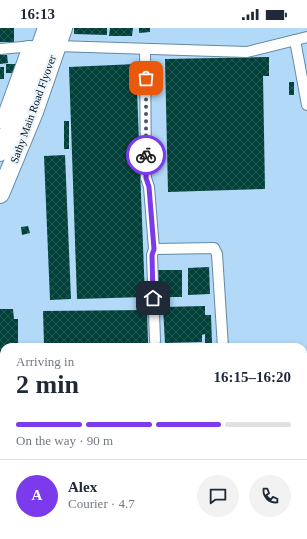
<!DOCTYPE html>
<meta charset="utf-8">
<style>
body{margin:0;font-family:Georgia,serif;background:#f2f2f3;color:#1f2937;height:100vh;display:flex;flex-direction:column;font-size:15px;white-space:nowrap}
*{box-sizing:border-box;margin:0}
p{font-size:13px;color:#747a83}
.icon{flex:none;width:22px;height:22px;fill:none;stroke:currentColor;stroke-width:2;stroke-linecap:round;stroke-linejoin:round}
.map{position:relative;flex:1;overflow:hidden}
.panel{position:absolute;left:0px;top:315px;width:307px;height:196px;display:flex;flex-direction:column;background:#fff;border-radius:12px 12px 0 0;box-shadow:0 2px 6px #0003}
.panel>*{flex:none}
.pin{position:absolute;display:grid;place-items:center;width:34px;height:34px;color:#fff;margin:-17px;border-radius:8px;box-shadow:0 2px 6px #0006}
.courier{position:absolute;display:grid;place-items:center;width:40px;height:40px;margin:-20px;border:3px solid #7c3aed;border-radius:50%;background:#fff;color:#222;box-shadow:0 1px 5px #0007}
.overview em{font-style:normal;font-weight:800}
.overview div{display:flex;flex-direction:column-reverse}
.overview{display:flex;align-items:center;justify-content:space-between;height:68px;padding:0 16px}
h1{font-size:26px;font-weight:800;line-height:30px}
.bar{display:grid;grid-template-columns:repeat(4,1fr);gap:6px 4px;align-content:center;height:48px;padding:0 16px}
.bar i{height:5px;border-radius:3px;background:#e0e1e3}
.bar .selected{background:#7c3aed}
.bar p{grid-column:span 4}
.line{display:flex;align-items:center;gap:10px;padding:0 16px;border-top:1px solid #e0e1e3}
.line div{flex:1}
.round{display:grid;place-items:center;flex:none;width:42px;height:42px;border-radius:21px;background:#f2f2f3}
.status{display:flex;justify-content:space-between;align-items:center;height:28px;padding:0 20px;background:#fff;direction:ltr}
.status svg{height:11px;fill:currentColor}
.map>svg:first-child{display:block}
</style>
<div class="status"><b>16:13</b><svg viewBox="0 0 49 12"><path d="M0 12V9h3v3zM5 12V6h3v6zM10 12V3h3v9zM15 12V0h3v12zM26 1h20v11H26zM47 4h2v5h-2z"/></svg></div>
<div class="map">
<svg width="307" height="511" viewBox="0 0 307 511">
<defs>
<pattern id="building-cross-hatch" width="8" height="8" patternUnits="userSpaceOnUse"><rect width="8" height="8" fill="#01413a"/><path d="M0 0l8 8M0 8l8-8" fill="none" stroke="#255954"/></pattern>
</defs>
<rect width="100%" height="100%" fill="#b2d9f8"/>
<g fill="url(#building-cross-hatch)">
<rect x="0" y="0" width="14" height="14"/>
<path d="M 74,0 L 107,0 L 107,7 L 74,6 Z"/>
<path d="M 110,0 L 133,0 L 132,8 L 109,8 Z"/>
<path d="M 139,0 L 150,0 L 150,4 L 139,5 Z"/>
<path d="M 0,27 L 7,27 L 8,35 L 0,36 Z"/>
<path d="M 269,29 L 269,48 L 263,48 L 265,161 L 168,164 L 165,31 Z"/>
<rect x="6" y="36" width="10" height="9"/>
<path d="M 136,36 L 145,269 L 77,271 L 69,39 Z"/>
<rect x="0" y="39" width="4" height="12"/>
<rect x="289" y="54" width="5" height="13"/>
<rect x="64" y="93" width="5" height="28"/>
<path d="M 65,127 L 71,271 L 50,272 L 44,128 Z"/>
<path d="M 28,198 L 30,205 L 22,207 L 21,199 Z"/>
<path d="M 209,239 L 210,266 L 188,267 L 188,240 Z"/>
<rect x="158" y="242" width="24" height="27"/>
<path d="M 205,278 L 205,287 L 211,287 L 212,316 L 205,316 L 205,306 L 202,307 L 202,314 L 165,315 L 163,279 Z"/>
<path d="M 0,281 L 13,281 L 14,291 L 18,291 L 18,319 L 4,319 L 4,353 L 0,353 Z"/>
<path d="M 147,282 L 148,315 L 44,316 L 43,283 Z"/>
<rect x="67" y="507" width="33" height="4"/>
<rect x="104" y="507" width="17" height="4"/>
<rect x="124" y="507" width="18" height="4"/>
<rect x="154" y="507" width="20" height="4"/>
<path d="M 176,507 L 199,507 L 198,511 L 175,511 Z"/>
<rect x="199" y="507" width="60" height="4"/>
</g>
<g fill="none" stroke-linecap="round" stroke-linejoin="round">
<defs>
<g id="street">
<path d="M 295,12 L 307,77"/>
<path d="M 56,18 L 247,24 L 307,9"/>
<path d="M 0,21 L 33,18"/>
<path d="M 145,21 L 146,150 L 149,159 L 154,221 L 152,227 L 155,313"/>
<path d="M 0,95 L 28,18"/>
<path d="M 154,221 L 214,220 L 217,226 L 223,319"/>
<path d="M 307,439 L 304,446 L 307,449"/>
</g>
<path id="secondary" d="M 0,487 L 4,487"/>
<g id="highway">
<path d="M 0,124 L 19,80 L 47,0"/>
<path d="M 0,166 L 34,84 L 63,0"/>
</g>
</defs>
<use href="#street" stroke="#6489a5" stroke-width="12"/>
<use href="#secondary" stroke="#6489a5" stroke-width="16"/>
<use href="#highway" stroke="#6489a5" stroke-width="20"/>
<use href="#street" stroke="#fff" stroke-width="10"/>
<use href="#secondary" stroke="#fff" stroke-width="14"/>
<use href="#highway" stroke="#fff" stroke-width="18"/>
<g stroke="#182936" stroke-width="3" stroke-dasharray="7 7" stroke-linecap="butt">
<path d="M 303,396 L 307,395"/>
<path d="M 303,403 L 307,402"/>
<path d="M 0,404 L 4,405"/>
<path d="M 0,411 L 4,411"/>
</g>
</g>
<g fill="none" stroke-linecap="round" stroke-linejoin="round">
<path stroke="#42586a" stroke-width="4" stroke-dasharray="0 7.2" d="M 146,50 L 146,127"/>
<path stroke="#7c3aed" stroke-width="5" d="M 146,127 L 146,150 L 149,159 L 154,221 L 152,227 L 153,270"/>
</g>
<g text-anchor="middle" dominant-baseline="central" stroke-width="4" stroke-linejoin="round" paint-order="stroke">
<g font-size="11" fill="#05131d" stroke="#edf5fc">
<text transform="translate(33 81) rotate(-70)">Sathy Main Road Flyover</text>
</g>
</g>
</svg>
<div class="pin" style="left:146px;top:50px;background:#ea580c"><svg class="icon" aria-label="bag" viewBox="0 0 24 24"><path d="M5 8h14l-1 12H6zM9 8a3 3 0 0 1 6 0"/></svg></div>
<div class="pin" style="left:153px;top:270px;background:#1f2937"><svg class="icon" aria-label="home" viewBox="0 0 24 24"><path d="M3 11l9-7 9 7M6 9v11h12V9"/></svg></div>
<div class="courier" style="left:146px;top:127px"><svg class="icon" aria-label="bike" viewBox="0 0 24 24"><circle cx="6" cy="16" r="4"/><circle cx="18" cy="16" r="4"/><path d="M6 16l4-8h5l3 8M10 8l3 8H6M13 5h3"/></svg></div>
<section class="panel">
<div class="overview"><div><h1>2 min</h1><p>Arriving in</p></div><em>16:15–16:20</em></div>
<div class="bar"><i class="selected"></i><i class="selected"></i><i class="selected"></i><i></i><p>On the way · 90 m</p></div>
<div class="line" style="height:72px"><b class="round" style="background:#7c3aed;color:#fff">A</b><div><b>Alex</b><p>Courier · 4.7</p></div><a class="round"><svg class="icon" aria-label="chat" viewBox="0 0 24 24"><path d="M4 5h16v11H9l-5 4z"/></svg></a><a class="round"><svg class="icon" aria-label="phone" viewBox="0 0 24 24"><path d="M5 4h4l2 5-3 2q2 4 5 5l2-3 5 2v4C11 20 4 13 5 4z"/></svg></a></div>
</section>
</div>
